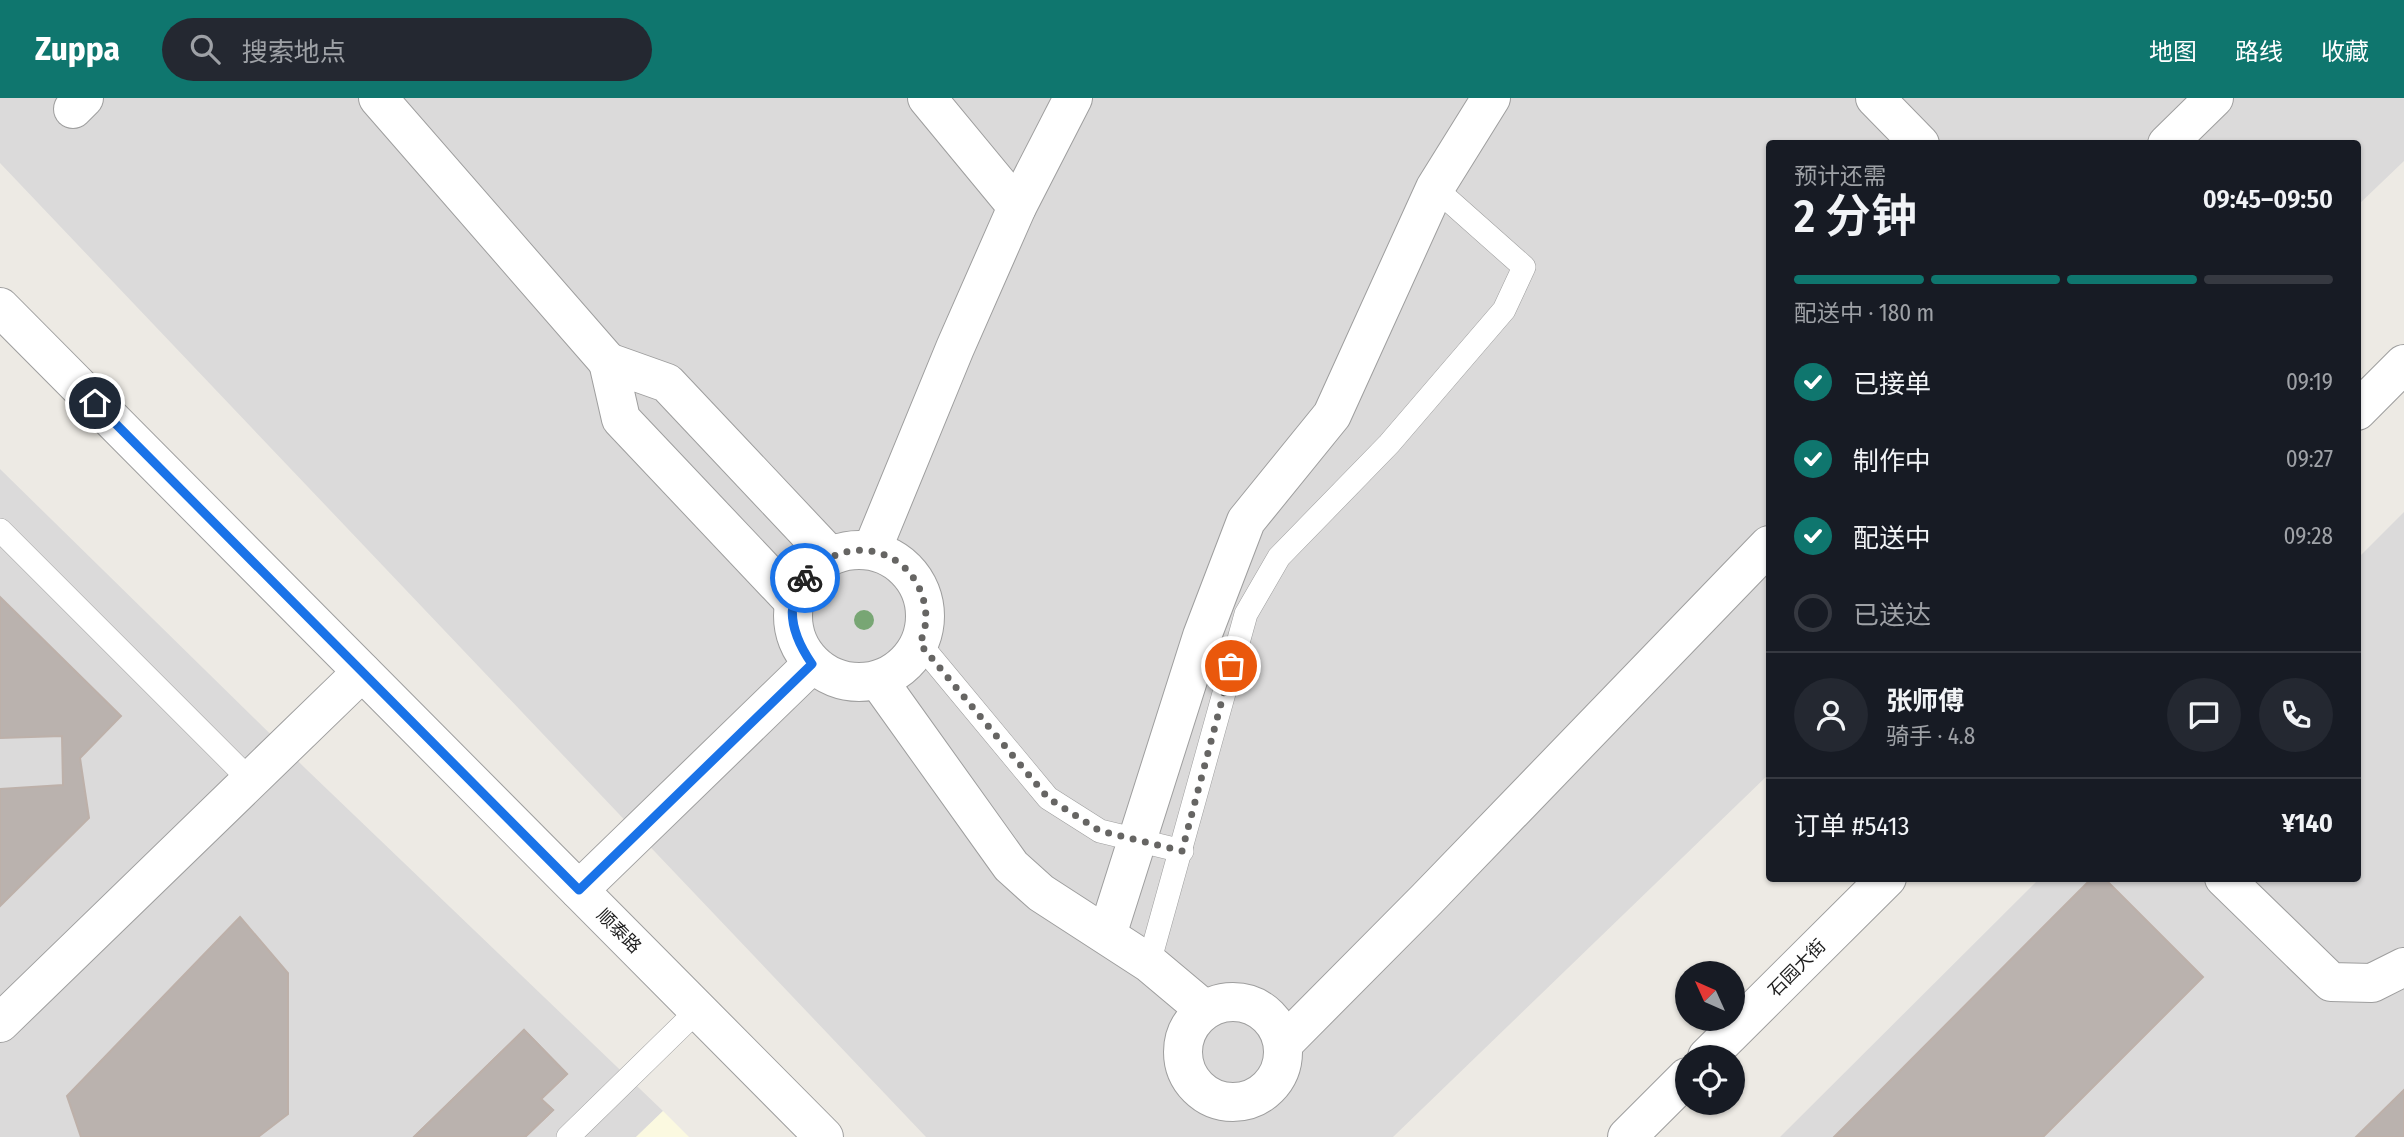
<!DOCTYPE html>
<html lang="zh">
<meta charset="utf-8">
<style>
body{margin:0;font-family:"Fira Sans Condensed","Noto Sans SC",sans-serif;background:#242831;color:#f1f3f6;height:100vh;display:flex;flex-direction:column;font-size:26px;white-space:nowrap}
*{box-sizing:border-box;margin:0}
p{font-size:23px;color:#9ea1a6}
.icon{flex:none;width:38px;height:38px;fill:none;stroke:currentColor;stroke-width:2;stroke-linecap:round;stroke-linejoin:round}
.map{position:relative;flex:1;overflow:hidden}
.panel{position:absolute;left:1766px;top:42px;width:595px;height:742px;display:flex;flex-direction:column;background:#171b24;border-radius:7px;box-shadow:0 2px 5px #0004}
.panel>*{flex:none}
.needle{width:46px;rotate:315deg}
.fabs{position:absolute;left:1675px;top:863px;display:grid;gap:14px}
.fabs a{display:grid;place-items:center;width:70px;height:70px;border-radius:50%;background:#171b24;box-shadow:0 2px 5px #0004;font-size:35px}
.pin{position:absolute;display:grid;place-items:center;width:60px;height:60px;color:#fff;margin:-30px;border:4px solid #fff;border-radius:50%;box-shadow:0 2px 7px #0007}
.courier{position:absolute;display:grid;place-items:center;width:70px;height:70px;margin:-35px;border:5px solid #1a73e8;border-radius:50%;background:#fff;color:#222;box-shadow:0 2px 9px #0007}
.headline em{font-style:normal;font-weight:600}
.headline div{display:flex;flex-direction:column-reverse}
.headline{display:flex;align-items:center;justify-content:space-between;height:119px;padding:0 28px}
h1{font-size:46px;font-weight:600;line-height:52px}
.bar{display:grid;grid-template-columns:repeat(4,1fr);gap:10px 7px;align-content:center;height:84px;padding:0 28px}
.bar i{height:9px;border-radius:5px;background:#363941}
.bar .active{background:#0f766e}
.bar p{grid-column:span 4}
.line{display:flex;align-items:center;gap:18px;padding:0 28px;border-top:2px solid #363941}
.line div{flex:1}
.round{display:grid;place-items:center;flex:none;width:74px;height:74px;border-radius:37px;background:#242831}
ol{padding:0 28px;list-style:none}
li{display:flex;align-items:center;gap:21px;height:77px}
li p{margin-inline-start:auto}
li .icon{padding:7px;border-radius:50%;background:#0f766e;color:#fff;stroke-width:4}
li:last-child{color:#9ea1a6}
li i{width:38px;height:38px;border:4px solid #363941;border-radius:50%}
header{display:flex;align-items:center;gap:42px;box-sizing:border-box;height:98px;padding:0 35px;background:#0f766e;color:#fff}
header strong{font-size:33px}
nav{display:flex;gap:38px;margin-inline-start:auto;font-size:24px}
.search{width:490px;height:63px;background:#242831;display:flex;align-items:center;gap:18px;box-sizing:border-box;padding:0 24px;border-radius:38px;color:#9ea1a6;font-size:26px}
.map>svg:first-child{display:block}
</style>
<header>
<strong>Zuppa</strong>
<div class="search"><svg class="icon" aria-label="search" viewBox="0 0 24 24"><circle cx="10" cy="10" r="6"/><path d="M15 15l6 6"/></svg>搜索地点</div>
<nav><a>地图</a><a>路线</a><a>收藏</a></nav>
</header>
<div class="map">
<svg width="2404" height="1039" viewBox="0 0 2404 1039">
<rect width="100%" height="100%" fill="#edeae4"/>
<g fill="#dbdada">
<path d="M 0,0 L 2404,0 L 2404,63 L 2357,108 L 2357,46 L 1769,46 L 1769,676 L 1393,1039 L 926,1039 L 0,65 Z"/>
<path d="M 0,371 L 306,671 L 663,1013 L 636,1039 L 0,1039 Z"/>
<path d="M 2404,414 L 2404,1039 L 1780,1039 L 2039,781 L 2357,780 L 2357,461 Z"/>
</g>
<path fill="#fbf9e0" d="M 663,1013 L 689,1039 L 636,1039 Z"/>
<g fill="#bab2ae" stroke="#bdb0a9" stroke-width="2">
<path d="M 0,499 L 121,618 L 80,660 L 89,720 L 0,808 L 0,691 L 63,687 L 62,638 L 0,640 Z"/>
<path d="M 2092,780 L 2104,780 L 2203,879 L 2043,1039 L 1834,1039 Z"/>
<path d="M 240,819 L 288,875 L 288,1016 L 258,1039 L 81,1039 L 67,998 Z"/>
<path d="M 524,932 L 567,976 L 541,1001 L 553,1012 L 525,1039 L 414,1039 Z"/>
<path d="M 524,932 L 567,976 L 541,1001 L 553,1012 L 525,1039 L 414,1039 Z"/>
<path d="M 2404,992 L 2404,1039 L 2356,1039 Z"/>
</g>
<g fill="none" stroke-linecap="round" stroke-linejoin="round">
<defs>
<g id="service">
<path d="M 0,432 L 250,682"/>
<path d="M 920,546 L 1048,700 L 1100,733 L 1182,753"/>
<path d="M 1149,865 L 1246,516 L 1279,459 L 1389,346 L 1504,212 L 1524,169 L 1435,90"/>
<path d="M 568,1039 L 698,912"/>
</g>
<g id="minor">
<path d="M 378,0 L 608,264"/>
<path d="M 927,0 L 1017,109"/>
<path d="M 1875,0 L 1920,46"/>
<path d="M 73,11 L 84,0"/>
<path d="M 2167,46 L 2214,0"/>
<circle cx="859" cy="518" r="66"/>
<path d="M 872,452 L 955,250 L 1017,109 L 1073,0"/>
<path d="M 794,504 L 621,321 L 608,264 L 667,285 L 830,458"/>
<path d="M 878,582 L 1011,768 L 1041,795 L 1149,865 L 1205,912"/>
<path d="M 2224,780 L 2331,884 L 2372,885 L 2404,869"/>
<path d="M 579,792 L 812,566"/>
<path d="M 1107,837 L 1202,538 L 1246,423 L 1332,317 L 1435,90 L 1491,0"/>
<circle cx="1233" cy="954" r="50"/>
<path d="M 0,925 L 362,574"/>
<path d="M 1284,945 L 1427,801 L 1769,447"/>
</g>
<g id="tertiary">
<path d="M 0,209 L 824,1039"/>
<path d="M 2357,313 L 2404,266"/>
<path d="M 1707,959 L 1887,780"/>
<path d="M 1627,1039 L 1687,979"/>
</g>
</defs>
<use href="#service" stroke="#9e9e9e" stroke-width="24"/>
<use href="#minor" stroke="#9e9e9e" stroke-width="40"/>
<use href="#tertiary" stroke="#9e9e9e" stroke-width="40"/>
<use href="#service" stroke="#fff" stroke-width="23"/>
<use href="#minor" stroke="#fff" stroke-width="38"/>
<use href="#tertiary" stroke="#fff" stroke-width="38"/>
</g>
<circle fill="#78a674" cx="864" cy="522" r="10"/>
<g fill="none" stroke-linecap="round" stroke-linejoin="round">
<path stroke="#666563" stroke-width="7" stroke-dasharray="0 12.6" d="M 805,480 C 847,429 923,452 926,519 C 926,528 923,537 920,546 L 1048,700 L 1100,733 L 1182,753 L 1231,568"/>
<path stroke="#1a73e8" stroke-width="9" d="M 95,305 L 579,792 L 812,566 C 794,540 782,508 805,480"/>
</g>
<g text-anchor="middle" dominant-baseline="central" stroke-width="7" stroke-linejoin="round" paint-order="stroke">
<g font-size="18" fill="#1d1d1d" stroke="#fff">
<text transform="translate(619 833) rotate(45)">顺泰路</text>
<text transform="translate(1797 870) rotate(-45)">石园大街</text>
</g>
</g>
</svg>
<div class="fabs">
<a><svg class="needle" viewBox="-14 -14 28 28"><path d="M0-13l5 13h-10z" fill="#e53935"/><path d="M0 13l5-13h-10z" fill="#9ea1a6"/></svg></a>
<a><svg class="icon" aria-label="locate" viewBox="0 0 24 24"><circle cx="12" cy="12" r="6"/><path d="M12 2v4M12 18v4M2 12h4M18 12h4"/></svg></a>
</div>
<div class="pin" style="left:1231px;top:568px;background:#ea580c"><svg class="icon" aria-label="bag" viewBox="0 0 24 24"><path d="M5 8h14l-1 12H6zM9 8a3 3 0 0 1 6 0"/></svg></div>
<div class="pin" style="left:95px;top:305px;background:#1f2937"><svg class="icon" aria-label="home" viewBox="0 0 24 24"><path d="M3 11l9-7 9 7M6 9v11h12V9"/></svg></div>
<div class="courier" style="left:805px;top:480px"><svg class="icon" aria-label="bike" viewBox="0 0 24 24"><circle cx="6" cy="16" r="4"/><circle cx="18" cy="16" r="4"/><path d="M6 16l4-8h5l3 8M10 8l3 8H6M13 5h3"/></svg></div>
<section class="panel">
<div class="headline"><div><h1>2 分钟</h1><p>预计还需</p></div><em>09:45–09:50</em></div>
<div class="bar"><i class="active"></i><i class="active"></i><i class="active"></i><i></i><p>配送中 · 180 m</p></div>
<ol>
<li><svg class="icon" aria-label="check" viewBox="0 0 24 24"><path d="M5 12l5 5 9-10"/></svg>已接单<p>09:19</p></li>
<li><svg class="icon" aria-label="check" viewBox="0 0 24 24"><path d="M5 12l5 5 9-10"/></svg>制作中<p>09:27</p></li>
<li><svg class="icon" aria-label="check" viewBox="0 0 24 24"><path d="M5 12l5 5 9-10"/></svg>配送中<p>09:28</p></li>
<li><i></i>已送达</li>
</ol>
<div class="line" style="height:126px"><a class="round"><svg class="icon" aria-label="person" viewBox="0 0 24 24"><circle cx="12" cy="8" r="4"/><path d="M4 21q1-7 8-7t8 7"/></svg></a><div><b>张师傅</b><p>骑手 · 4.8</p></div><a class="round"><svg class="icon" aria-label="chat" viewBox="0 0 24 24"><path d="M4 5h16v11H9l-5 4z"/></svg></a><a class="round"><svg class="icon" aria-label="phone" viewBox="0 0 24 24"><path d="M5 4h4l2 5-3 2q2 4 5 5l2-3 5 2v4C11 20 4 13 5 4z"/></svg></a></div>
<div class="line" style="height:91px"><div>订单 #5413</div><b>¥140</b></div>
</section>
</div>
